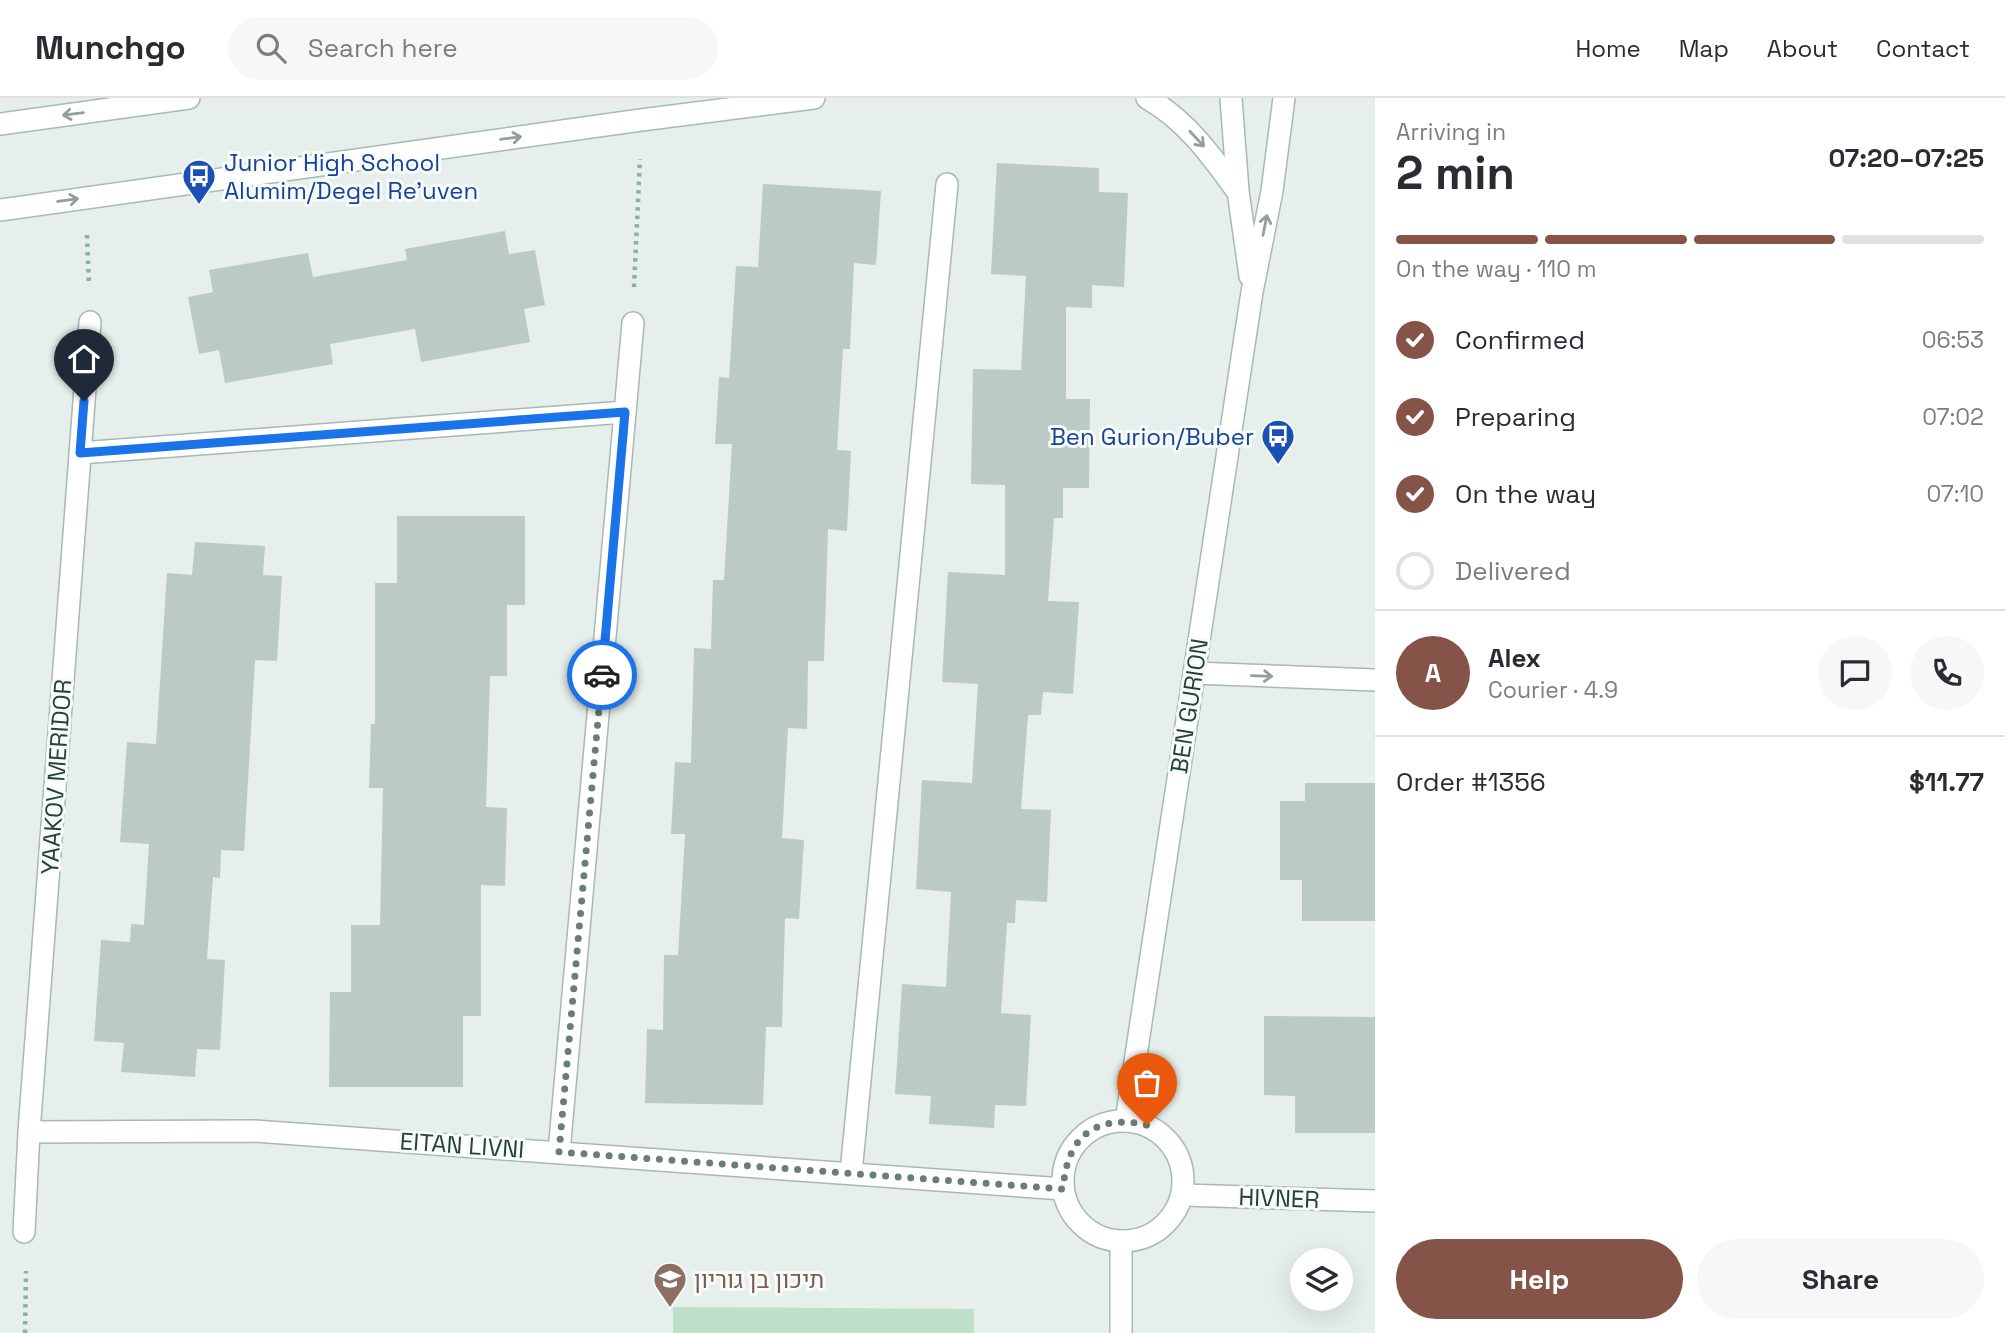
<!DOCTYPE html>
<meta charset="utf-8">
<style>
body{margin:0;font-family:"Space Grotesk",Heebo,sans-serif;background:#f7f7f7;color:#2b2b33;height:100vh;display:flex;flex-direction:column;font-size:26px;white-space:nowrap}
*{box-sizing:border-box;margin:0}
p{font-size:23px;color:#7c7c81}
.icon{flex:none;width:38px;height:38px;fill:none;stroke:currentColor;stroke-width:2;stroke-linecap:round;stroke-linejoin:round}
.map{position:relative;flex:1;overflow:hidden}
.side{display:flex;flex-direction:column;background:#fff;width:630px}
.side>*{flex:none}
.fabs{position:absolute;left:1290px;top:1150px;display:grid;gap:14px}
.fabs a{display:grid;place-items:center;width:63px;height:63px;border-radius:50%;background:#fff;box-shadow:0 7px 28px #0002;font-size:35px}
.pin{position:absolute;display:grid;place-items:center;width:60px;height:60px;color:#fff;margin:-72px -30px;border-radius:50% 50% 50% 0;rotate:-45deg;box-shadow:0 0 7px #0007}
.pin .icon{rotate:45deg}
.courier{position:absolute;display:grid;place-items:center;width:70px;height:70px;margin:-35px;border:5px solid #1a73e8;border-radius:50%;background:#fff;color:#222;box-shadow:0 2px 9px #0007}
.summary em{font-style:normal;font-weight:800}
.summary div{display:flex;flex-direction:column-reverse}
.summary{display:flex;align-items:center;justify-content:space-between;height:119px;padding:0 21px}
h1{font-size:46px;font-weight:800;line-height:52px}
.bar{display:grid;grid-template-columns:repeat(4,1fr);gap:10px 7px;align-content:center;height:84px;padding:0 21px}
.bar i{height:9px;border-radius:5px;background:#e1e1e2}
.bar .active{background:#855347}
.bar p{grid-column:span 4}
.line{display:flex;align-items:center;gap:18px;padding:0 21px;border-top:2px solid #e1e1e2}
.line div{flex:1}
.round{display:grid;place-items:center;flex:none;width:74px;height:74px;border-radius:37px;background:#f7f7f7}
ol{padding:0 21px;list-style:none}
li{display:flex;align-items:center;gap:21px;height:77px}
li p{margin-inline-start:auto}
li .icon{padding:7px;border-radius:50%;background:#855347;color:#fff;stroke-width:4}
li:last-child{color:#7c7c81}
li i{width:38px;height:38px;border:4px solid #e1e1e2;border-radius:50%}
.action{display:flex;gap:14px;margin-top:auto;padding:14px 21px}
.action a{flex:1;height:80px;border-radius:42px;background:#855347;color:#fff;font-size:28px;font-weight:800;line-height:80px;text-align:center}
.action a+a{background:#f7f7f7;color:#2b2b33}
header{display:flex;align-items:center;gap:42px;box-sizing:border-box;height:98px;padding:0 35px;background:#fff;border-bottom:2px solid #e1e1e2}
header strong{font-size:33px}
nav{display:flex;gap:38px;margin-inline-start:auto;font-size:24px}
.search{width:490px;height:63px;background:#f7f7f7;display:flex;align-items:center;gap:18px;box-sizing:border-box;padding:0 24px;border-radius:38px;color:#7c7c81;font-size:26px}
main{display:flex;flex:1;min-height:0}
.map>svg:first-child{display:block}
</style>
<header>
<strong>Munchgo</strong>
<div class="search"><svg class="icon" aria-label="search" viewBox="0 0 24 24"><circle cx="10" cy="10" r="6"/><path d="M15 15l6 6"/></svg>Search here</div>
<nav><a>Home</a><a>Map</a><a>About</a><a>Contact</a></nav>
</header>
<main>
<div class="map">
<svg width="1375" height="1235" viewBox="0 0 1375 1235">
<rect width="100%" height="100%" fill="#e6efeb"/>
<path fill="#bfe0c8" d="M 673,1209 L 974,1211 L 974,1235 L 673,1235 Z"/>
<g fill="#bbcac4">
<path d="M 997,65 L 1099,70 L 1099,94 L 1128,95 L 1124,189 L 1092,187 L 1092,210 L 1066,209 L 1066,301 L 1090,301 L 1089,390 L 1063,390 L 1063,420 L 1054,420 L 1048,503 L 1079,504 L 1073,596 L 1043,594 L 1041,617 L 1028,617 L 1021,711 L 1051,712 L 1047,804 L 1016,802 L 1015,825 L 1007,825 L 1001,915 L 1031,917 L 1026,1008 L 995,1007 L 994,1030 L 929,1026 L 931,998 L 895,996 L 902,886 L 946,889 L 951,794 L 916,791 L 922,682 L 972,685 L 978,586 L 942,584 L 948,474 L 1005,477 L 1005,387 L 971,386 L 973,271 L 1021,272 L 1026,178 L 991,176 Z"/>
<path d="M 763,86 L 881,93 L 876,167 L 854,165 L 850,251 L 843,251 L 837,352 L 851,353 L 847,433 L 828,431 L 824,563 L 808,563 L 807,631 L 788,630 L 782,740 L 804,742 L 799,821 L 785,820 L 782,929 L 766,929 L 763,1007 L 645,1005 L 647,931 L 663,932 L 664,857 L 678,857 L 685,736 L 671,736 L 675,664 L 691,665 L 694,550 L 711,551 L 713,482 L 724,482 L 732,346 L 715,346 L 719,279 L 729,280 L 736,168 L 758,169 Z"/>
<path d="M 505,133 L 509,156 L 535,152 L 545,207 L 524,211 L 530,244 L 421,264 L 415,231 L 330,246 L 333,266 L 225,285 L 219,252 L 199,256 L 188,199 L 213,194 L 209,172 L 308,155 L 313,179 L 407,162 L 405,151 Z"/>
<path d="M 397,418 L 525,418 L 525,507 L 507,507 L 507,578 L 490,578 L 486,709 L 507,710 L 505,788 L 481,787 L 481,918 L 463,918 L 463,989 L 329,989 L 330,894 L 351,894 L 351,827 L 380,827 L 383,690 L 369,690 L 371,626 L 375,626 L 375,485 L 397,485 Z"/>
<path d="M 195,444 L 265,448 L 263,477 L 282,478 L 277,563 L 255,562 L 244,753 L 221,752 L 220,780 L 213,779 L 207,861 L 225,862 L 220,952 L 197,951 L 195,979 L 121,974 L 124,945 L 94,943 L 101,842 L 130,844 L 131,826 L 144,827 L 149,746 L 120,744 L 127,644 L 156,646 L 167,475 L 192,477 Z"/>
<path d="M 1305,685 L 1375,685 L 1375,823 L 1302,823 L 1302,782 L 1280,782 L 1280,703 L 1305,703 Z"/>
<path d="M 1264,918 L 1375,919 L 1375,1035 L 1295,1035 L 1295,998 L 1264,997 Z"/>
</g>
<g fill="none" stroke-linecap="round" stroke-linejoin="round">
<defs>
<path id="lane" d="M 851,1075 L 947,86"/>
<g id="street">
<path d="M 80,355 L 625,314"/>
<path d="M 1194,575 L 1375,582"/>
<path d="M 29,1034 L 254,1033 L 1063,1091"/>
<path d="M 559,1054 L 633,225"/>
<path d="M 1183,1097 L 1375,1103"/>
<path d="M 24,1134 L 29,1034 L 90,224"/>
</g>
<g id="secondary">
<path d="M 1147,0 C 1186,22 1211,57 1237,93"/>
<path d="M 1231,0 L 1238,93 L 1250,178"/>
<path d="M 0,26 L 189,0"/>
<path d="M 0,112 L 641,22 L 814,0"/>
<circle cx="1123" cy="1083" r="60"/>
<path d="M 1126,1023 L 1252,194 L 1272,93 L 1284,0"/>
<path d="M 1121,1235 L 1121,1144"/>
</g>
</defs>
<use href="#lane" stroke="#a8b8b2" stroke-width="24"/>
<use href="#street" stroke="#a8b8b2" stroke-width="24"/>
<use href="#secondary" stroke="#a4bbb3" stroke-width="24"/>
<g stroke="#86b3a5" stroke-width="4.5" stroke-dasharray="3.5 5" stroke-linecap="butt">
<path d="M 87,137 L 89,188"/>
<path d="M 634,189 L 640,61"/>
<path d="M 25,1235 L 26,1173"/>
</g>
<use href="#lane" stroke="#fff" stroke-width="21"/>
<use href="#street" stroke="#fff" stroke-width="21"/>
<use href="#secondary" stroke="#fff" stroke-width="21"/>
</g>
<defs><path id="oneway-shaft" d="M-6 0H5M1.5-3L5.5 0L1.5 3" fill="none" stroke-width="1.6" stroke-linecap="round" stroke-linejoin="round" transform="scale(1.75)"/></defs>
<g stroke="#92a09c">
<use href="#oneway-shaft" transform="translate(73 16) rotate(172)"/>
<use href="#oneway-shaft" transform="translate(511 40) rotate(-8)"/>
<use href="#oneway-shaft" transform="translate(1197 41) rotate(47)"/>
<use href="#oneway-shaft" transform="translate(68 102) rotate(-8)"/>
<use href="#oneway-shaft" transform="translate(1265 127) rotate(-79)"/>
<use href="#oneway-shaft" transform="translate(1262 578) rotate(2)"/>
</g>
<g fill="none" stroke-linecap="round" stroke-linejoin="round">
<path stroke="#687f78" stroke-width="7" stroke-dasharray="0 12.6" d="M 602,577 L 559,1054 L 1063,1091 C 1067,1038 1095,1016 1147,1027"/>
<path stroke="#1a73e8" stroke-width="9" d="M 84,303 L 80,355 L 625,314 L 602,577"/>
</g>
<defs>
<symbol id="bus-pin" viewBox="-11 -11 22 30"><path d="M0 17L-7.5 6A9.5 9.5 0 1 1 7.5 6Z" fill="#1a4fb4" stroke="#f7fbf9"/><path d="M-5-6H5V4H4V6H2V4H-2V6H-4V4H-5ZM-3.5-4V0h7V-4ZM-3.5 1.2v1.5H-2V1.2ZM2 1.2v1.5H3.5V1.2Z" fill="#fff"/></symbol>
<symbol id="school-pin" viewBox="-11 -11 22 30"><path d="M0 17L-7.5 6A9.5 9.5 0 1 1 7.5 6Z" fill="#8d6e63" stroke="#f7fbf9"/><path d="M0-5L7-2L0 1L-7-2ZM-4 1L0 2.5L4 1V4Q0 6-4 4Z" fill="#fff"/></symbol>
</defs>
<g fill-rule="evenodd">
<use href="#bus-pin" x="180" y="59" width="38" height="52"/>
<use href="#bus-pin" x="1259" y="319" width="38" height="52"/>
<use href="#school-pin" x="651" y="1162" width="38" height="52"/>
</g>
<g text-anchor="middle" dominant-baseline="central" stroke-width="6" stroke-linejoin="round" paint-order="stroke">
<g font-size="24" fill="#164399" stroke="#f7fbf9" text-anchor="start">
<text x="224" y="64">Junior High School<tspan x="224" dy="28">Alumim/Degel Re'uven</tspan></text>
<text x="1254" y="338" text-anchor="end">Ben Gurion/Buber</text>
</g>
<g font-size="24" fill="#24423a" stroke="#f7fbf9">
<text transform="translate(1189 608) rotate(-81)">BEN GURION</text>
<text transform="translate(56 679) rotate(-86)">YAAKOV MERIDOR</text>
<text transform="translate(462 1047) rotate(4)">EITAN LIVNI</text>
<text transform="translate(1279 1100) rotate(2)">HIVNER</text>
</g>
<g font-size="24" fill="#785e54" stroke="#f7fbf9" text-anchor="start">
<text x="694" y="1181">תיכון בן גוריון</text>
</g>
</g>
</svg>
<div class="fabs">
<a><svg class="icon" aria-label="layers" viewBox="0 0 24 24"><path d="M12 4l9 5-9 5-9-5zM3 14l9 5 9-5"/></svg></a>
</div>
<div class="pin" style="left:1147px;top:1027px;background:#ea580c"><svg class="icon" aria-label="bag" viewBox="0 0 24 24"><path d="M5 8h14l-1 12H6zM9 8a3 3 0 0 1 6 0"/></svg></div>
<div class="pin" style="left:84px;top:303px;background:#1f2937"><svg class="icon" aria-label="home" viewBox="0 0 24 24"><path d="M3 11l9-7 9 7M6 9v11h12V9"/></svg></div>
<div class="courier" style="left:602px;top:577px"><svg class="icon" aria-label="car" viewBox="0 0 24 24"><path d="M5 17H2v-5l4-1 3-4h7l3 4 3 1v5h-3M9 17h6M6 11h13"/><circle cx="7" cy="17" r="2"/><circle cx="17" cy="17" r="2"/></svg></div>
</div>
<section class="side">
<div class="summary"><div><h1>2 min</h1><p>Arriving in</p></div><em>07:20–07:25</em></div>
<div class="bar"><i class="active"></i><i class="active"></i><i class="active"></i><i></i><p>On the way · 110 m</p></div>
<ol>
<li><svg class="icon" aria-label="check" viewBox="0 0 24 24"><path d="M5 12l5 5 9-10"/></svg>Confirmed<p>06:53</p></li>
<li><svg class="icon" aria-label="check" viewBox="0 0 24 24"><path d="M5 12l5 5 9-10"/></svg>Preparing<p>07:02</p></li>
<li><svg class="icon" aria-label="check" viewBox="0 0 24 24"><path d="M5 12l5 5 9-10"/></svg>On the way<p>07:10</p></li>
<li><i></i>Delivered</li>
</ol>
<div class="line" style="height:126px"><b class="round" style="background:#855347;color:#fff">A</b><div><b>Alex</b><p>Courier · 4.9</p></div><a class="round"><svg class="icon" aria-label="chat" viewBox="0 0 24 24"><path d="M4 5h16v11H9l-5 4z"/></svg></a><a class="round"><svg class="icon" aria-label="phone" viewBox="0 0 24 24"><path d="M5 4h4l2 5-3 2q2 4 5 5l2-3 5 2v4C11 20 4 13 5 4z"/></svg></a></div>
<div class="line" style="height:91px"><div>Order #1356</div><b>$11.77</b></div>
<div class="action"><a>Help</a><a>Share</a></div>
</section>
</main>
